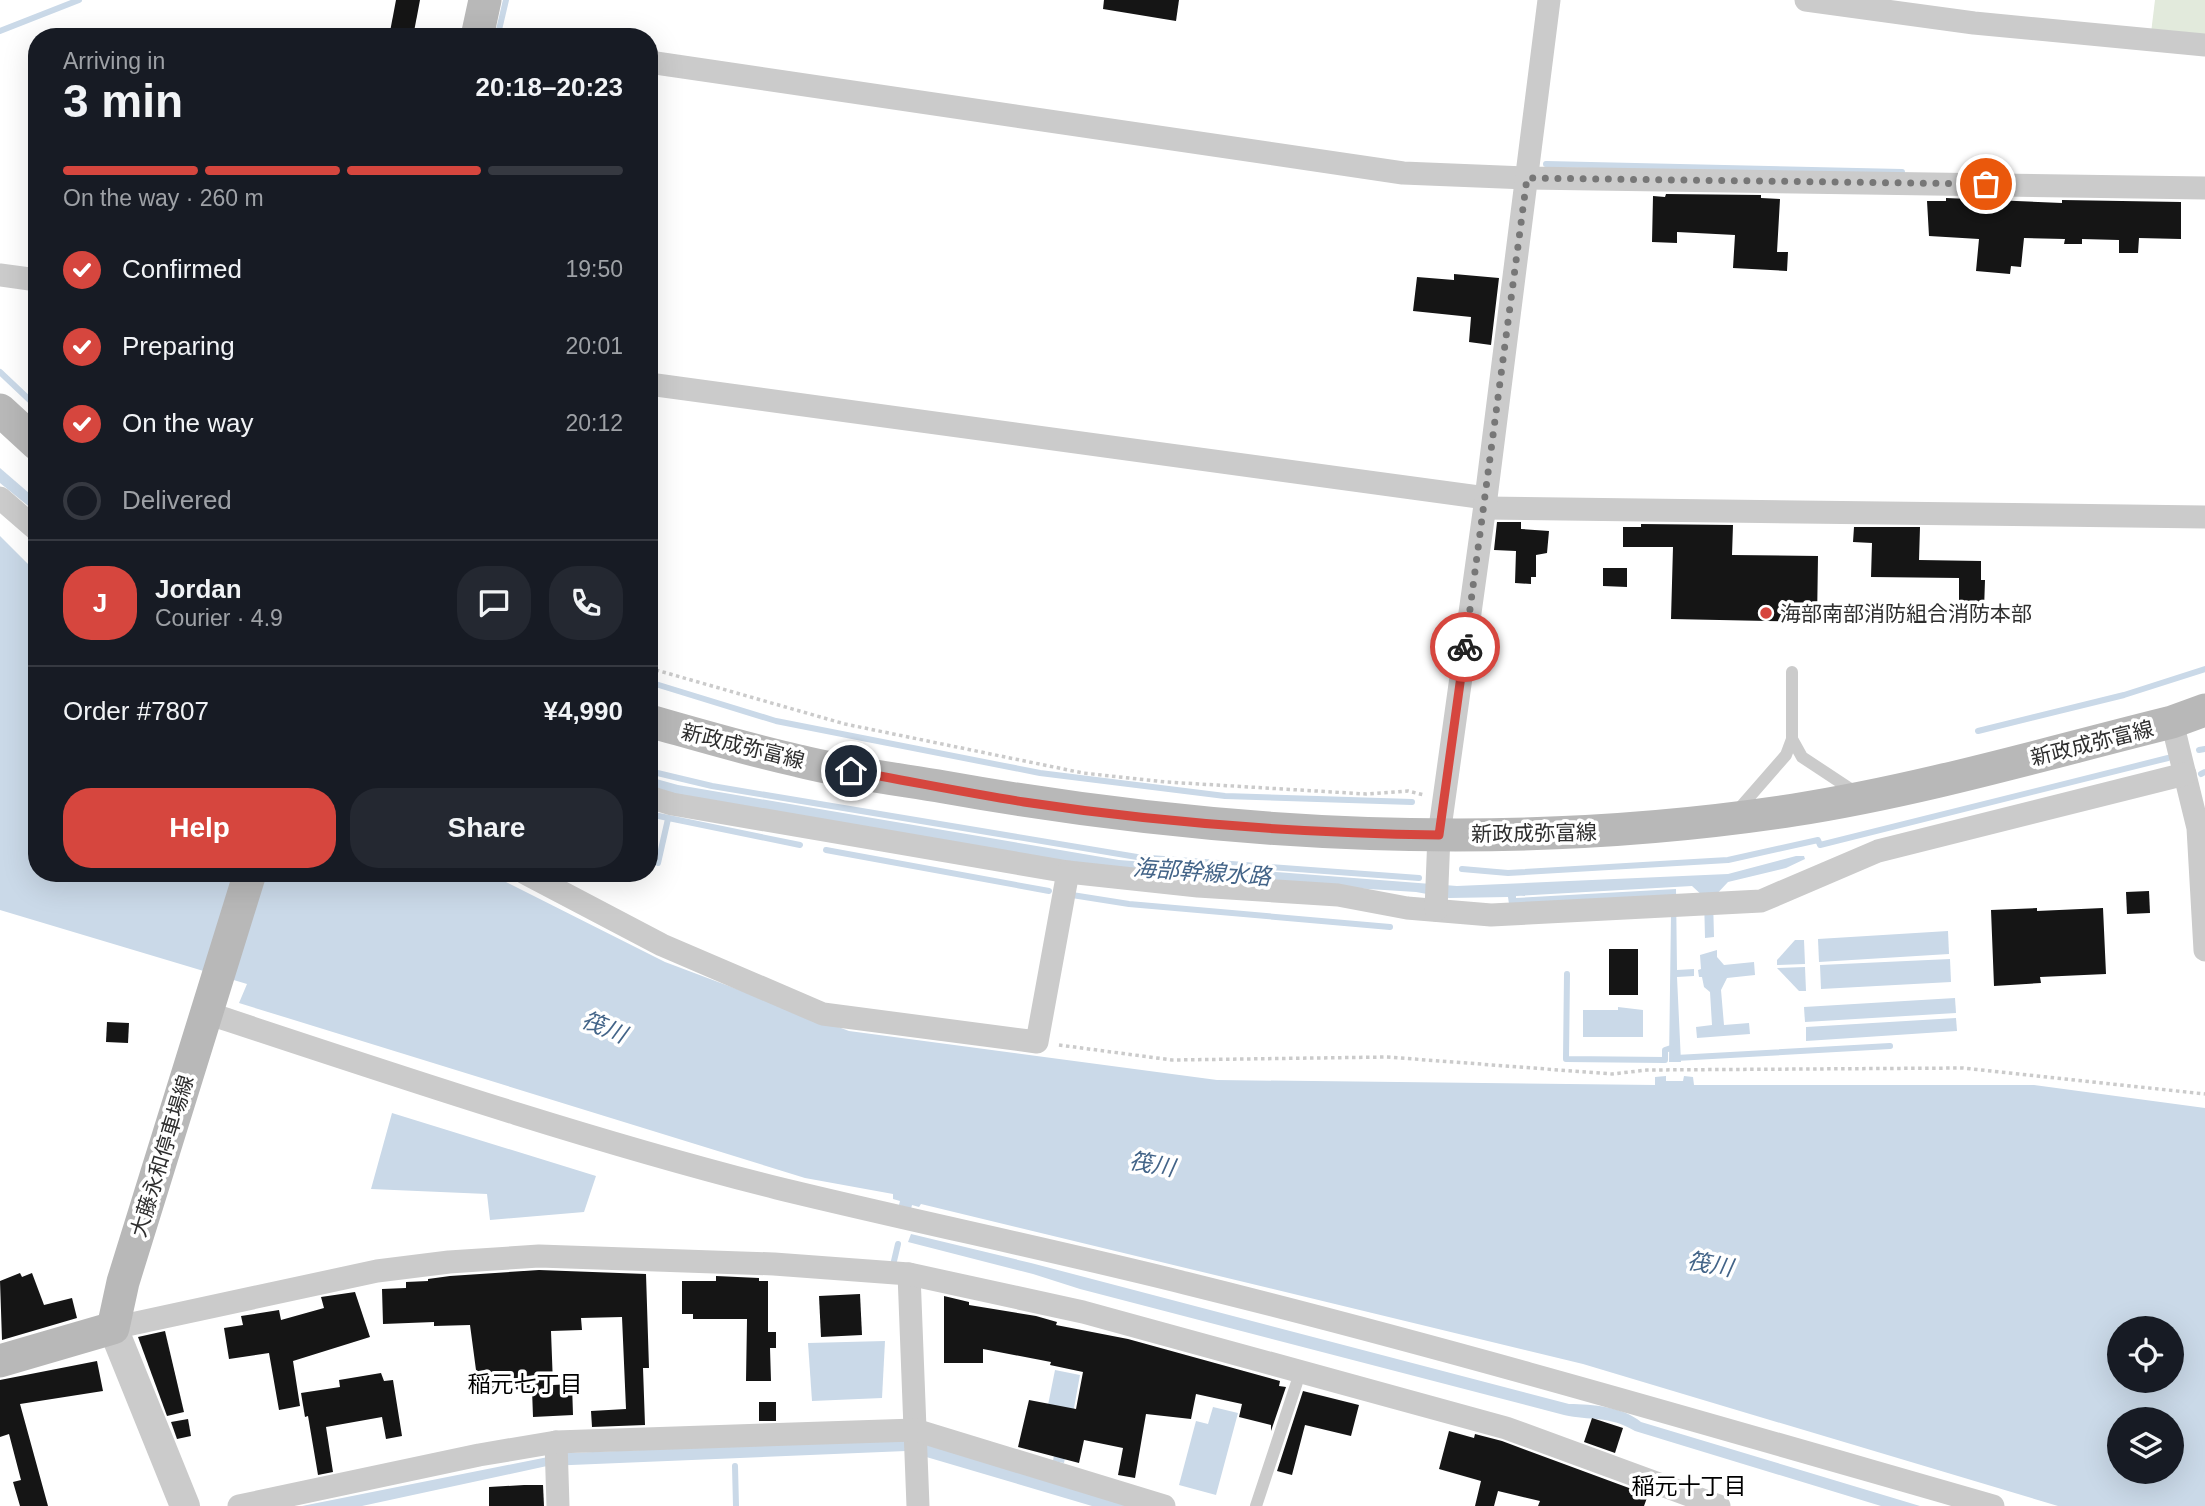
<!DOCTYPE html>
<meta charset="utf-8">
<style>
body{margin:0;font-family:Helvetica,"Noto Sans JP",sans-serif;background:#242831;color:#f1f3f6;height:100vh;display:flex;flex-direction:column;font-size:26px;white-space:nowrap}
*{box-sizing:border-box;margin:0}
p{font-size:23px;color:#9ea1a6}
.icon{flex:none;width:38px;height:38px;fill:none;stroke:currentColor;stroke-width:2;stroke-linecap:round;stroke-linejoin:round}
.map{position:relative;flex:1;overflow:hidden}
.side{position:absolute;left:28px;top:28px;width:630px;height:854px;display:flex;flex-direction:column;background:#171b24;border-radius:28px;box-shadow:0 7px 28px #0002}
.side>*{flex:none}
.fabs{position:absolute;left:2107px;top:1316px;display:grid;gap:14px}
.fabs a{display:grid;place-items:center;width:77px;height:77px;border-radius:50%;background:#171b24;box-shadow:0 7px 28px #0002;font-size:35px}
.pin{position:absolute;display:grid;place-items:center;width:60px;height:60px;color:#fff;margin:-30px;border:4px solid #fff;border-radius:50%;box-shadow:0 2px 7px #0007}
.courier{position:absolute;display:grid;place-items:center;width:70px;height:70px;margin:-35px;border:5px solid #d6463e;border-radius:50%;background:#fff;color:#222;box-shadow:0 2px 9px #0007}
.overview em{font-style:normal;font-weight:700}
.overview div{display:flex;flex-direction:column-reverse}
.overview{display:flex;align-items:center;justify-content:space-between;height:119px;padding:0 35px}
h1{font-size:46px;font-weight:700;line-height:52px}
.bar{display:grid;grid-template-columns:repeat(4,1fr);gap:10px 7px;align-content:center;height:84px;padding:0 35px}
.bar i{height:9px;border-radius:5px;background:#363941}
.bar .selected{background:#d6463e}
.bar p{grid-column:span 4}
.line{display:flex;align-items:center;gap:18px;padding:0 35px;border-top:2px solid #363941}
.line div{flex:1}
.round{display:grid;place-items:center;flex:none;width:74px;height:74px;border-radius:28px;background:#242831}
ol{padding:0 35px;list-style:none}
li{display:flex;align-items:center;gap:21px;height:77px}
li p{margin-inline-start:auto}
li .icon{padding:7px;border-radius:50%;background:#d6463e;color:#fff;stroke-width:4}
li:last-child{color:#9ea1a6}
li i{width:38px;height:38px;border:4px solid #363941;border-radius:50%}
.cta{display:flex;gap:14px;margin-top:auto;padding:14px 35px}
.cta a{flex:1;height:80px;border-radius:28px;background:#d6463e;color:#fff;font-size:28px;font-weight:700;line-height:80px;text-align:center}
.cta a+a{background:#242831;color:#f1f3f6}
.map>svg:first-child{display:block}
</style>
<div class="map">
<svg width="2205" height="1506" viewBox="0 0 2205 1506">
<rect width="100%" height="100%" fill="#fff"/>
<path fill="#e2eadc" d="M 2155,0 L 2205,0 L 2205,39 L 2151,33 Z"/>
<g fill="#cad9e8" fill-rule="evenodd">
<path d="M 0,468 L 37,500 L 37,513 L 0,483 Z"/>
<path d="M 0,536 L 37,573 L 37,873 L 488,873 L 665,962 L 849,1031 L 1217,1080 L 1655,1085 L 1655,1077 L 1666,1076 L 1666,1081 L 1683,1081 L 1684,1076 L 1693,1077 L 1694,1085 L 2034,1085 L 2205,1108 L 2205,1506 L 2058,1506 L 1583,1364 L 921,1204 L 919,1207 L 912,1205 L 911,1209 L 899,1205 L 900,1201 L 893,1199 L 893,1194 L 805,1178 L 239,1003 L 247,984 L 0,910 ZM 2119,1328 L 2172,1328 L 2172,1381 L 2119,1381 ZM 2119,1419 L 2172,1419 L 2172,1472 L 2119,1472 Z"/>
<path d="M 649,777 L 678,785 L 1119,860 L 1457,886 L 1728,874 L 1796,856 L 1804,856 L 1805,859 L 1786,868 L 1728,882 L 1713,898 L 1714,937 L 1705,938 L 1704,897 L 1692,886 L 1516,896 L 1516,898 L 1676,889 L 1677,970 L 1694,969 L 1694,976 L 1677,977 L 1681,1062 L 1669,1062 L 1671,915 L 1509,904 L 1508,897 L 1449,898 L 1416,892 L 1145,875 L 675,795 L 649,788 Z"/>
<path d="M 1948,931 L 1949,954 L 1819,962 L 1818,939 Z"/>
<path d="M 1795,940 L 1804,940 L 1805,964 L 1777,965 L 1777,960 Z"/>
<path d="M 1717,950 L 1717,957 L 1724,965 L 1754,962 L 1755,975 L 1727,978 L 1721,990 L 1724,1025 L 1749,1023 L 1750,1034 L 1697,1038 L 1696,1027 L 1712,1025 L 1710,992 L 1704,987 L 1702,977 L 1699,977 L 1698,970 L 1701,969 L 1700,955 Z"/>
<path d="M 1950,959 L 1951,982 L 1821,989 L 1820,965 Z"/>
<path d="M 1805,967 L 1806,991 L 1799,991 L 1777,968 Z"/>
<path d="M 1955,998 L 1956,1013 L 1805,1022 L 1804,1007 Z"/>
<path d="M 1618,1007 L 1643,1010 L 1643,1037 L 1583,1037 L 1583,1010 L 1618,1010 Z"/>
<path d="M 1956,1018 L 1957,1031 L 1806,1041 L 1806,1027 Z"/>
<path d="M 392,1113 L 596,1176 L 584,1212 L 490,1220 L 487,1194 L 371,1189 Z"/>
<path d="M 911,1234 L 1031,1263 L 1569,1404 C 1593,1404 1623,1407 1641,1422 L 1920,1506 L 1881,1506 L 1635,1431 C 1608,1415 1590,1421 1564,1415 L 1080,1289 L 1033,1274 L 908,1242 Z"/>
<path d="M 885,1341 L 882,1398 L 812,1401 L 808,1343 Z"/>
<path d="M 1055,1370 L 1080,1375 L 1064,1463 L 1053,1461 L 1062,1407 L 1048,1405 Z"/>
<path d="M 1213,1407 L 1238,1413 L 1216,1495 L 1179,1485 L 1196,1421 L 1208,1424 Z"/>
<path d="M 907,1439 L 1132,1506 L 1092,1506 L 906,1451 L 547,1466 L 362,1506 L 302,1506 L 568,1453 Z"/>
</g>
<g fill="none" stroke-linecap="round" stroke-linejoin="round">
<g stroke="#cad9e8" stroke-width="6">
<path d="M 506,0 L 498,34 L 516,37"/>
<path d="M 0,31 L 79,0"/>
<path d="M 1546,164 L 1902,172"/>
<path d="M 0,372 L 37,407"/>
<path d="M 649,682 L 776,721 L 1040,773 L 1225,796 L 1412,802"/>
<path d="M 1978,731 L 2124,695 L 2205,669"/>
<path d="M 2199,750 L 2205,749"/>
<path d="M 649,771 L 712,786 L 1137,857 L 1419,878"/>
<path d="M 2201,774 L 2205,772"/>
<path d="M 649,814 L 800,845"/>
<path d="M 826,850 L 1049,891"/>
<path d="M 658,863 L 668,819"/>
<path d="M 1462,869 L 1508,873 L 1728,860 L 1818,840 L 1820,845 L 2168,758"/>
<path d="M 1072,895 L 1129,904 L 1390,927"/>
<path d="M 1567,974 L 1566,1059 L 1665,1060 L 1665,1050 L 1674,1047"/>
<path d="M 1676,1058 L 1890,1046"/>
<path d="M 894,1261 L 898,1244"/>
<path d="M 735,1466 L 736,1506"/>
</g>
</g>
<g fill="#151515">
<path d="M 396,0 L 420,0 L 413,37 L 389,37 Z"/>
<path d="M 1104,0 L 1179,0 L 1176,21 L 1103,9 Z"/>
<path d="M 1666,194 L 1761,195 L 1761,198 L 1780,199 L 1777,252 L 1788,252 L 1787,271 L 1733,268 L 1735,235 L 1677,232 L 1677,243 L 1652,242 L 1653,196 L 1665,197 Z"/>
<path d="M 1946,198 L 2062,203 L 2062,200 L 2181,202 L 2181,239 L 2139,238 L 2138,253 L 2119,253 L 2119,240 L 2082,239 L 2082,244 L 2064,244 L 2065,239 L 2024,238 L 2021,267 L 2011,266 L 2010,274 L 1976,271 L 1979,239 L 1929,236 L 1927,201 L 1946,201 Z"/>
<path d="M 1454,274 L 1499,278 L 1491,345 L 1469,342 L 1471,317 L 1413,311 L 1417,277 L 1454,280 Z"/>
<path d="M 1497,522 L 1521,522 L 1521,529 L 1549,531 L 1547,553 L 1536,555 L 1536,577 L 1531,577 L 1531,584 L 1515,583 L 1516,551 L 1494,550 Z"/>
<path d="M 1641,524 L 1733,525 L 1732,555 L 1818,556 L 1817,622 L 1671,619 L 1673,547 L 1623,547 L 1623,527 L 1641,527 Z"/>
<path d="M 1854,527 L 1920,527 L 1919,560 L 1981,561 L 1981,580 L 1985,580 L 1984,610 L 1979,610 L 1979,619 L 1959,619 L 1959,578 L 1871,577 L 1872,543 L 1853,542 Z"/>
<path d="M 1603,568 L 1627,568 L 1627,587 L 1603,586 Z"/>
<path d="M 2149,891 L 2150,913 L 2127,914 L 2126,892 Z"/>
<path d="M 2037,908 L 2037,911 L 2103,908 L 2106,974 L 2040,977 L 2041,983 L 1994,986 L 1991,910 Z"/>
<rect x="1609" y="949" width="29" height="46"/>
<path d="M 107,1022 L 129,1023 L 128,1043 L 106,1042 Z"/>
<path d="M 539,1270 L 646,1274 L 649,1368 L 643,1368 L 645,1425 L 592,1427 L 591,1411 L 626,1409 L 622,1317 L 581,1318 L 582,1330 L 551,1331 L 553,1385 L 572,1384 L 573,1415 L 533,1417 L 532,1389 L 487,1390 L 486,1384 L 478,1385 L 470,1325 L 434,1326 L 434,1322 L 383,1324 L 382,1289 L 406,1288 L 406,1282 L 428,1281 L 428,1279 L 450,1276 Z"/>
<path d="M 20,1273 L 22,1277 L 32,1273 L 44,1305 L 72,1298 L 77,1318 L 2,1340 L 0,1281 Z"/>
<path d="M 716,1276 L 759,1278 L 759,1281 L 768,1281 L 768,1332 L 776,1332 L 776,1348 L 770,1348 L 771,1381 L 746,1381 L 747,1319 L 693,1319 L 693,1314 L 682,1314 L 682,1281 L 716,1281 Z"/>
<path d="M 355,1292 L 370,1337 L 293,1361 L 300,1406 L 279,1410 L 269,1353 L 229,1359 L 224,1328 L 243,1325 L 241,1316 L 279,1310 L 281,1320 L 324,1308 L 321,1297 Z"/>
<path d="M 860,1294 L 862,1335 L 821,1337 L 819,1296 Z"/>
<path d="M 944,1296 L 969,1302 L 969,1305 L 1036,1316 L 1057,1322 L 1056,1325 L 1128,1339 L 1280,1381 L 1279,1386 L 1286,1387 L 1271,1431 L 1271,1425 L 1239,1417 L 1242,1404 L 1196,1394 L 1191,1419 L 1146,1414 L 1135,1478 L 1118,1475 L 1123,1448 L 1084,1440 L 1079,1463 L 1018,1447 L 1029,1400 L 1076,1409 L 1083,1372 L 1050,1365 L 1051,1362 L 983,1349 L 983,1363 L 944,1363 Z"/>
<path d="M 165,1331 L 184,1412 L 167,1416 L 138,1337 Z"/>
<path d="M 97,1361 L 103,1391 L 20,1404 L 48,1506 L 20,1506 L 13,1482 L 21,1480 L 9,1434 L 0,1437 L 0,1380 Z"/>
<path d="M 381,1373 L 384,1381 L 393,1380 L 402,1436 L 386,1439 L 382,1417 L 326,1427 L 333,1472 L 318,1475 L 308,1416 L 305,1417 L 301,1393 L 340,1387 L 339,1380 Z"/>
<path d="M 1303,1391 L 1359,1405 L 1351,1436 L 1305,1425 L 1292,1475 L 1277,1471 Z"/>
<rect x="759" y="1402" width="17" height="19"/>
<path d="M 1592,1418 L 1623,1428 L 1615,1453 L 1584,1442 Z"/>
<path d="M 188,1419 L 191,1436 L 177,1439 L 171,1422 Z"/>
<path d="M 1449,1431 L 1474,1438 L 1475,1434 L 1502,1441 L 1648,1495 L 1644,1506 L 1538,1506 L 1540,1501 L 1498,1491 L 1494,1506 L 1475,1506 L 1481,1481 L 1439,1469 Z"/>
<path d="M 524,1485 L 543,1485 L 544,1506 L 489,1506 L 489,1487 Z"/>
</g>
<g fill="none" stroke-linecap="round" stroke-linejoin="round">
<g stroke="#cbcbcb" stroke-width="3.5" stroke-dasharray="3.5 3.5" stroke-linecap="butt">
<path d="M 649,668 L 845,724 L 1083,773 L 1166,782 L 1366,794 L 1408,791 L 1424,795"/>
<path d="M 1059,1045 L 1172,1060 L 1387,1057 L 1612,1074 L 1647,1070 L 1963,1068 L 2205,1094"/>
</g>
<g stroke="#cbcbcb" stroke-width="12">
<path d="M 1792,739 L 1802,757 L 1858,794"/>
<path d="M 1738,810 L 1786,755 L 1792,739 L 1792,672"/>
<path d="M 1256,1506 L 1300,1373"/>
</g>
<g stroke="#cbcbcb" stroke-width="23">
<path d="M 1806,0 L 1974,23 L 2205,45"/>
<path d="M 649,62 L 1403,173 L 1527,178 L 2205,188"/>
<path d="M 0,275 L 37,280"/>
<path d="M 649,384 L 1486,498"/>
<path d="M 0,498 L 37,530"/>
<path d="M 1485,508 L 2205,517"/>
<path d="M 2172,722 L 2198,828 L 2205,950"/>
<path d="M 649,797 L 672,804 L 1068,872 L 1198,886 L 1338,895 L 1407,908 L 1491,915 L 1761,901 L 1878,851 L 2185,774"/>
<path d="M 525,873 L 662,945 L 823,1014 L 1037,1042 L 1068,872"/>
<path d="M 1436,910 L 1439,835 L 1486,498 L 1549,0"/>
<path d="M 207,1013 C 395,1075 584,1139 777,1188 C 912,1221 1049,1249 1185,1283 C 1456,1350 1724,1429 1993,1506"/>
<path d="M 909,1274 L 918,1506"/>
<path d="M 113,1328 L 377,1271 L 449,1262 L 539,1256 L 774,1264 L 909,1274 L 1083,1312 L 1506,1428 L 1719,1506"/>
<path d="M 556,1442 L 558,1506"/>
<path d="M 239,1506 L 479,1455 L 556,1442 L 915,1430 L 1164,1506"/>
</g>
<path stroke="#cbcbcb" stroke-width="30" d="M 113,1328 L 185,1506"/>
<g stroke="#b8b8b8" stroke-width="33">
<path d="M 477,37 L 485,0"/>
<path d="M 0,410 L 37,444"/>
<path d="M 649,721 C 699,735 749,750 799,761 C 847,773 896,779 944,787 C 1224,837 1513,853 1794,810 C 1922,790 2047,753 2172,722 L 2205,710"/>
<path d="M 0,1361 L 113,1328 L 123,1282 L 250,873"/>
</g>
</g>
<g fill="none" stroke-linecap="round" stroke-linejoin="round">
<path stroke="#777" stroke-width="7" stroke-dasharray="0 12.6" d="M 1465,647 L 1527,178 L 1986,184"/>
<path stroke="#d6463e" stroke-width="9" d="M 851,771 C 909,781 967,793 1024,802 C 1161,823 1300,833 1439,835 L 1465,647"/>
</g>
<circle fill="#d6463e" stroke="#fff" stroke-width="2.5" cx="1766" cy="613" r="7"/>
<g text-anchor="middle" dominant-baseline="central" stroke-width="7" stroke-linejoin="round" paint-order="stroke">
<g font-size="21" fill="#2e2e2e" stroke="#fff" text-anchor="start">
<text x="1780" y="613">海部南部消防組合消防本部</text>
</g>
<g font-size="21" fill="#2e2e2e" stroke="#fff">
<text transform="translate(2092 743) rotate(-14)">新政成弥富線</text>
<text transform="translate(743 746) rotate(14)">新政成弥富線</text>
<text transform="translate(1534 833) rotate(-1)">新政成弥富線</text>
<text transform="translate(162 1156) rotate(-73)">大藤永和停車場線</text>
</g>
<g font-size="23" font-style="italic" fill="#436488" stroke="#fff">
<text transform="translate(1202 872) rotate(4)">海部幹線水路</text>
<text transform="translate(604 1027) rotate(22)">筏川</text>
<text transform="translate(1152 1164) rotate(10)">筏川</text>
<text transform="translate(1710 1264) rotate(10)">筏川</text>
</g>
<g font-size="23" fill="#000" stroke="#fff">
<text x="525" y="1384">稲元七丁目</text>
<text x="1689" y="1486">稲元十丁目</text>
</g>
</g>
</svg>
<div class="fabs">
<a><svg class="icon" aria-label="locate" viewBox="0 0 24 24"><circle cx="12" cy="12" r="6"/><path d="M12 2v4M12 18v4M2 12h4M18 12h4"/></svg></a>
<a><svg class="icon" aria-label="layers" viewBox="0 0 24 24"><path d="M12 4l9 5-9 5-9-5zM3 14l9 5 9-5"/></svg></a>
</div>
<div class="pin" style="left:1986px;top:184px;background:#ea580c"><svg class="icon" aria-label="bag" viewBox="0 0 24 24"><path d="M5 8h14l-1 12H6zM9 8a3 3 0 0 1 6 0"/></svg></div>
<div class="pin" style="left:851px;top:771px;background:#1f2937"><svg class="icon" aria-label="home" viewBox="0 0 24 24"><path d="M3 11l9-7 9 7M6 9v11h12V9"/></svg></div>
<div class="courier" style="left:1465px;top:647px"><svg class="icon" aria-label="bike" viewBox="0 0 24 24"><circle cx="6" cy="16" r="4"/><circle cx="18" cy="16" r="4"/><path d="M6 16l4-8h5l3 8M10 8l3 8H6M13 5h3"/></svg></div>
<section class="side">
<div class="overview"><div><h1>3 min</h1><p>Arriving in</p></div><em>20:18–20:23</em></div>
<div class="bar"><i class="selected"></i><i class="selected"></i><i class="selected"></i><i></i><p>On the way · 260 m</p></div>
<ol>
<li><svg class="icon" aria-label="check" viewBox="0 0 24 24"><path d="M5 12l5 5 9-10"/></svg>Confirmed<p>19:50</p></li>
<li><svg class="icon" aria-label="check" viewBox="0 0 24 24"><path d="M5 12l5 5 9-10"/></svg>Preparing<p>20:01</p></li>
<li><svg class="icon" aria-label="check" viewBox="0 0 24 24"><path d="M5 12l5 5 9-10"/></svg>On the way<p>20:12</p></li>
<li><i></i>Delivered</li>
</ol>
<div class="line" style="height:126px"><b class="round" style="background:#d6463e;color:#fff">J</b><div><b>Jordan</b><p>Courier · 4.9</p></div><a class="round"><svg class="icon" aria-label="chat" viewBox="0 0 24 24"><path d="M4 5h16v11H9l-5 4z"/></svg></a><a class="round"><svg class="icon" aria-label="phone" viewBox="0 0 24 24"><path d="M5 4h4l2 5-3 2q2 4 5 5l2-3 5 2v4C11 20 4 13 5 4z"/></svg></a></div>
<div class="line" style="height:91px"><div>Order #7807</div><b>¥4,990</b></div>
<div class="cta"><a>Help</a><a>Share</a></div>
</section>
</div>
